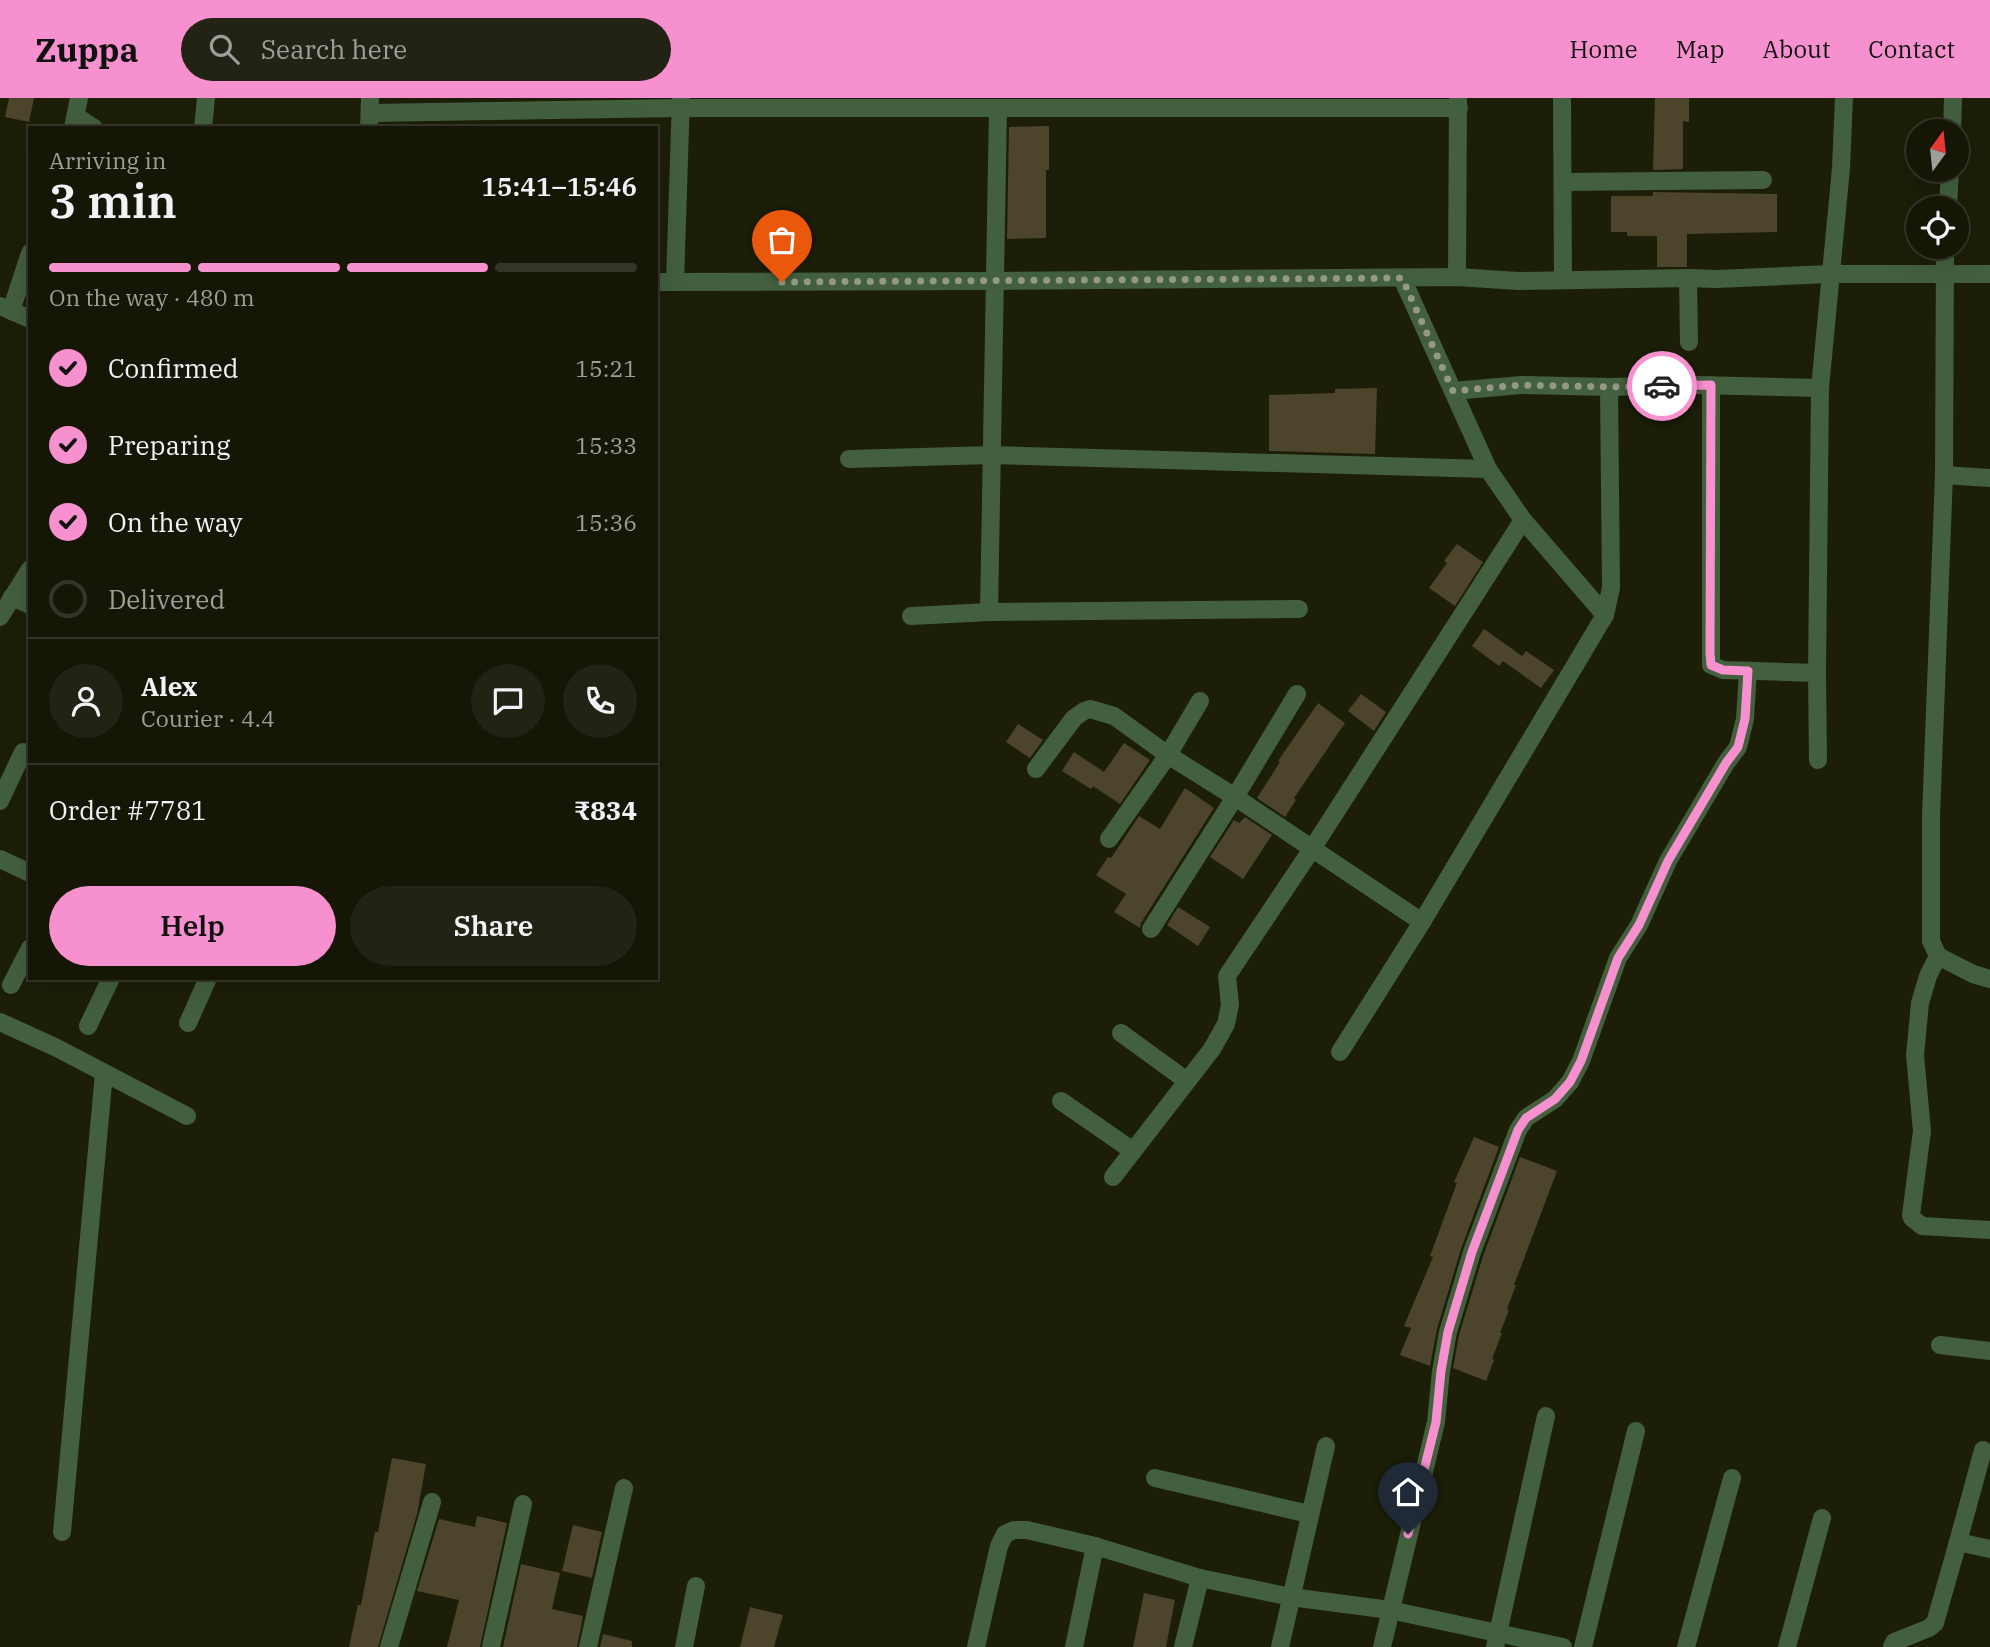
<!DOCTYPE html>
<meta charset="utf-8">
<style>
body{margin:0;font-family:"IBM Plex Serif",serif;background:#222314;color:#f1f3f6;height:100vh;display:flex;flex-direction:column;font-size:26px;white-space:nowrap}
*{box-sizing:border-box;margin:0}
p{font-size:23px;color:#9d9f9b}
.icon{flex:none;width:38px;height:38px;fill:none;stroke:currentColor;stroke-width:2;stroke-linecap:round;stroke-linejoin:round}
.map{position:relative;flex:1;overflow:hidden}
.panel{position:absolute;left:28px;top:28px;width:630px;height:854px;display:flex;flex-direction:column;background:#151606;border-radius:0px;box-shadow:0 7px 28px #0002,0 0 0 2px #343528}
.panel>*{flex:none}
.needle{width:46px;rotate:15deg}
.tools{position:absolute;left:1906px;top:21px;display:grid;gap:14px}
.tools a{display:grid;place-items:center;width:63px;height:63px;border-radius:50%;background:#151606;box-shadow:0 7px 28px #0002,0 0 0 2px #343528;font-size:35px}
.pin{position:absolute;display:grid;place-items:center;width:60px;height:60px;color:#fff;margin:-72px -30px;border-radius:50% 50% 50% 0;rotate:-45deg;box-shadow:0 0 7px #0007}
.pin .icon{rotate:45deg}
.courier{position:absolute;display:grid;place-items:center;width:70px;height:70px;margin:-35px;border:5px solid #f790ce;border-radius:50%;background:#fff;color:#222;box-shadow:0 2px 9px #0007}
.head em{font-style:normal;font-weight:600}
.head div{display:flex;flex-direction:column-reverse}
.head{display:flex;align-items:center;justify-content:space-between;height:119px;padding:0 21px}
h1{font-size:46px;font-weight:600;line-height:52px}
.bar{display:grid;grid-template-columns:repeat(4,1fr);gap:10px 7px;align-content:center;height:84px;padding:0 21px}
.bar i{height:9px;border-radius:5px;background:#343528}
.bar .selected{background:#f790ce}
.bar p{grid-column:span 4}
.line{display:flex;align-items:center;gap:18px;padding:0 21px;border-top:2px solid #343528}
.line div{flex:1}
.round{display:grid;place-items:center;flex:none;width:74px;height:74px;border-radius:37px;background:#222314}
ol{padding:0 21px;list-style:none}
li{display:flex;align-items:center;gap:21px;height:77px}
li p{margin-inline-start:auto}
li .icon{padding:7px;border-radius:50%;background:#f790ce;color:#111;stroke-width:4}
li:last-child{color:#9d9f9b}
li i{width:38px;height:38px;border:4px solid #343528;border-radius:50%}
.button{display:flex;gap:14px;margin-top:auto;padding:14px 21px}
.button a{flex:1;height:80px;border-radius:42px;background:#f790ce;color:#111;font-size:28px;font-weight:600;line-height:80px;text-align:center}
.button a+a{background:#222314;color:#f1f3f6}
header{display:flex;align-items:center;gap:42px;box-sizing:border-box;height:98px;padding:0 35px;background:#f790ce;color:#111}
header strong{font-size:33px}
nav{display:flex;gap:38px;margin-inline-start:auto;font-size:24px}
.search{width:490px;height:63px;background:#222314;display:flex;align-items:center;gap:18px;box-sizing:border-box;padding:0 24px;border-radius:38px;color:#9d9f9b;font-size:26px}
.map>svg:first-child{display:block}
</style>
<header>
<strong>Zuppa</strong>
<div class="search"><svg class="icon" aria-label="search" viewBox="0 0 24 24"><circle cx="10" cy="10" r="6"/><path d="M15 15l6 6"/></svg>Search here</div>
<nav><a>Home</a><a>Map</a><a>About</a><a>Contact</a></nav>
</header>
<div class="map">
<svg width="1990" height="1549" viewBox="0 0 1990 1549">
<rect width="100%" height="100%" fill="#1c1e08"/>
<g fill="#4d442c">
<path d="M 9,0 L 34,0 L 29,24 L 5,19 Z"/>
<path d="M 1655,0 L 1689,0 L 1689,24 L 1683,23 L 1683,71 L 1653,72 Z"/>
<path d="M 1049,28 L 1049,72 L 1046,72 L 1046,140 L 1007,141 L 1009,29 Z"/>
<path d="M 1653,94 L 1777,96 L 1777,134 L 1687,136 L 1687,169 L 1657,169 L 1657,138 L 1627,138 L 1627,134 L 1611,134 L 1611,98 L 1653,98 Z"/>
<path d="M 1377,290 L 1375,356 L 1269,353 L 1269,297 L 1335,295 L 1335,291 Z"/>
<path d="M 1457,446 L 1483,464 L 1455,508 L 1429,490 L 1447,465 L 1444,463 Z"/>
<path d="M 1484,531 L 1522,558 L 1526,553 L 1554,572 L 1541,590 L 1503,563 L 1499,568 L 1472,548 Z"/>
<path d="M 1361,596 L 1386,614 L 1374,633 L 1348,613 Z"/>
<path d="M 1318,605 L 1345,625 L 1294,700 L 1296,702 L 1285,719 L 1257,700 L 1280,664 L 1278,663 Z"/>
<path d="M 1018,626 L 1043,642 L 1030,660 L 1006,644 Z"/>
<path d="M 1124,645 L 1150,662 L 1120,706 L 1093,688 L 1091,691 L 1062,673 L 1074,654 L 1104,674 Z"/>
<path d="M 1185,690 L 1214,710 L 1141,825 L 1140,830 L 1114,814 L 1126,796 L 1096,777 L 1108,759 L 1111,760 L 1139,718 L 1160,731 Z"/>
<path d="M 1245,719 L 1272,737 L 1243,781 L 1210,759 L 1234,722 L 1239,725 Z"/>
<path d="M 1178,809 L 1210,829 L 1198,848 L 1167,827 Z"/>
<path d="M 1474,1039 L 1499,1049 L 1461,1151 L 1437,1231 L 1430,1268 L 1400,1257 L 1411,1230 L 1404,1228 L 1433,1159 L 1430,1158 L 1457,1085 L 1454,1084 Z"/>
<path d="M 1520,1059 L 1557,1073 L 1514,1187 L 1516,1187 L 1507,1211 L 1509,1212 L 1500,1235 L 1502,1235 L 1492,1261 L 1494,1262 L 1486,1283 L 1453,1270 L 1459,1237 L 1483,1158 Z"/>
<path d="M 392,1360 L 426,1366 L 417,1416 L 378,1549 L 349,1549 L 358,1507 L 361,1507 L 375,1434 L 378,1434 Z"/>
<path d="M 477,1418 L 507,1425 L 480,1549 L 447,1549 L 459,1502 L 417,1493 L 439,1421 L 475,1429 Z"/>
<path d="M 573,1427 L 602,1434 L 592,1480 L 562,1473 Z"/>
<path d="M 521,1466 L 560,1475 L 552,1511 L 583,1518 L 577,1549 L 503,1549 Z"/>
<path d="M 1144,1495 L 1175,1502 L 1166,1549 L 1133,1549 Z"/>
<path d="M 750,1509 L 783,1517 L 774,1549 L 740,1549 Z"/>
<path d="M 603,1536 L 632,1543 L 632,1549 L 600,1549 Z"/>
</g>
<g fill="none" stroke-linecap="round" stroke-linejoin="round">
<g stroke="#425f3e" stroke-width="18">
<path d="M 1562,0 L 1563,182"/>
<path d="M 370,15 L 681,10 L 1459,10"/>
<path d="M 76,18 L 94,30"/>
<path d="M 73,30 L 79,0"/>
<path d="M 203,30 L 206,0"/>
<path d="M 369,30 L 370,0"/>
<path d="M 1952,33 L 1953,0"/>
<path d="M 1563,84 L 1763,82"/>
<path d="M 1948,110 L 1950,72"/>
<path d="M 1945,149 L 1944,377 L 1931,718 L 1931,843 L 1938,858 L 1973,876 L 1990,881"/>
<path d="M 1457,179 L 1458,1"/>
<path d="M 1402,180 L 1488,371 L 1523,422 L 1605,517"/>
<path d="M 1688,180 L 1689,244"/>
<path d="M 656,184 L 994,183 L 1457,179 L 1518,183 L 1688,180 L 1716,181 L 1830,176 L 1990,176"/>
<path d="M 675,184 L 681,0"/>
<path d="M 0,208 L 30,221"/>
<path d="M 11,213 L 30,155"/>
<path d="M 1711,287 L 1711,567 L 1723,572 L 1817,575"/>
<path d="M 1453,293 L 1521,287 L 1609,289 L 1695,287 L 1820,290"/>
<path d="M 849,361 L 992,357 L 1488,371"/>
<path d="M 1944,377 L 1990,380"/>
<path d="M 12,499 L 30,507"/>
<path d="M 989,514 L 998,10"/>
<path d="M 911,518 L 989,514 L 1299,511"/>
<path d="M 0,519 L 30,471"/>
<path d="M 1818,662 L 1817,575 L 1820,290 L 1841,70 L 1844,0"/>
<path d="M 1036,671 L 1074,620 L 1084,613 L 1090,611 L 1114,618 L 1168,657 L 1235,699 L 1422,824"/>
<path d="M 0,703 L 23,654"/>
<path d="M 1109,741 L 1168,657 L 1200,603"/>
<path d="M 0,761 L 30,775"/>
<path d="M 1151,831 L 1235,699 L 1297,596"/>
<path d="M 1938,858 L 1928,878 L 1920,905 L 1915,957 L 1922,1033 L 1911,1117 L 1912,1120 L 1922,1128 L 1990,1132"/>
<path d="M 11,887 L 30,850"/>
<path d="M 0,924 L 55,949 L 187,1018"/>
<path d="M 188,925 L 208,880"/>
<path d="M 88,928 L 111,880"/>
<path d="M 1121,935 L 1187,983"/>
<path d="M 1340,954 L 1422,824 L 1605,517 L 1611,490 L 1609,289"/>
<path d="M 1061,1003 L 1133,1053"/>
<path d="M 1113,1079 L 1212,951 L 1226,926 L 1230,907 L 1227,878 L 1312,751 L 1523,422"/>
<path d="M 1940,1247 L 1990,1253"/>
<path d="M 1983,1352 L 1958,1444 L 1990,1451"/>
<path d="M 1155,1380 L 1309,1416"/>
<path d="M 62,1434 L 104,975"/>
<path d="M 389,1549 L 432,1404"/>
<path d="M 491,1549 L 523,1406"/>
<path d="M 588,1549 L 624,1390"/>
<path d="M 684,1549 L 696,1488"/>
<path d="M 976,1549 L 999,1448 L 1005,1436 L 1014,1432 L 1027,1432 L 1095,1448 L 1200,1480 L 1291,1499 L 1390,1512 L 1563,1549"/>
<path d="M 1074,1549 L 1095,1448"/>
<path d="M 1183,1549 L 1200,1480"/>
<path d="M 1280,1549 L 1326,1348"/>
<path d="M 1382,1549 L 1436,1324 L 1441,1273 L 1448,1234 L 1472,1154 L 1518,1032 L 1526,1020 L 1555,1001 L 1570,984 L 1581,963 L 1618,860 L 1639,827 L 1668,763 L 1726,665 L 1738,649 L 1745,621 L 1748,573"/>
<path d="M 1495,1549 L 1546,1318"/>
<path d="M 1583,1549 L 1636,1333"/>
<path d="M 1686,1549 L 1732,1380"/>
<path d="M 1787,1549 L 1822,1420"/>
<path d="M 1892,1549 L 1894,1544 L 1929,1530 L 1935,1525 L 1958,1444"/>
</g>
</g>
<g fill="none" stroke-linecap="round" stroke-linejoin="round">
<path stroke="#969887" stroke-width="7" stroke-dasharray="0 12.6" d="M 782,184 L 1402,180 L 1453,293 L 1521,287 L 1609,289 L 1662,288"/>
<path stroke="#f790ce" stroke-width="9" d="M 1408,1436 L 1436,1324 L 1441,1273 L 1448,1234 L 1472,1154 L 1518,1032 L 1526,1020 L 1555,1001 L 1570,984 L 1581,963 L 1618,860 L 1639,827 L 1668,763 L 1726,665 L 1738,649 L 1745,621 L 1748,573 L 1723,572 L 1711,567 L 1710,555 L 1711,287 L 1662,288"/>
</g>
</svg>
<div class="tools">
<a><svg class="needle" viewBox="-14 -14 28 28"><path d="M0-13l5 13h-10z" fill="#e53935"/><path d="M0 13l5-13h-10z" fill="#9d9f9b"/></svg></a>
<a><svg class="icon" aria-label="locate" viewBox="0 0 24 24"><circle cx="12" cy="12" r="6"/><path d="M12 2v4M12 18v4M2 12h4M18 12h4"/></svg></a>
</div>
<div class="pin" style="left:782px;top:184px;background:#ea580c"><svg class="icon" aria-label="bag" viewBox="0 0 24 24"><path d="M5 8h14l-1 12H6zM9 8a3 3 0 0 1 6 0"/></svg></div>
<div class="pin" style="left:1408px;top:1436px;background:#1f2937"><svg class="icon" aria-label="home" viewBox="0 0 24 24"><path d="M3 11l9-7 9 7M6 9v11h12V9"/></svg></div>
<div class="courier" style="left:1662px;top:288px"><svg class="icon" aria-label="car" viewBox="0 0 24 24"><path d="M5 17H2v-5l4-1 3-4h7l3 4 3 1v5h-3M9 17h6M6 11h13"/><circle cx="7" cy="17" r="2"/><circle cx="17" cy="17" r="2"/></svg></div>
<section class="panel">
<div class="head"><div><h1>3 min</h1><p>Arriving in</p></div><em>15:41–15:46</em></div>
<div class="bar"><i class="selected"></i><i class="selected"></i><i class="selected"></i><i></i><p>On the way · 480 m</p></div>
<ol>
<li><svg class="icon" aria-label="check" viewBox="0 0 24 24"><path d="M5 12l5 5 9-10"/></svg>Confirmed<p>15:21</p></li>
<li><svg class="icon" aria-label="check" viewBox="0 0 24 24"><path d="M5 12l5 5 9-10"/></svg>Preparing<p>15:33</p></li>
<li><svg class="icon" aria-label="check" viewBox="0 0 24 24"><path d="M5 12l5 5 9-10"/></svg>On the way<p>15:36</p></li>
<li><i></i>Delivered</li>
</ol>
<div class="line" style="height:126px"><a class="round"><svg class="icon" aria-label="person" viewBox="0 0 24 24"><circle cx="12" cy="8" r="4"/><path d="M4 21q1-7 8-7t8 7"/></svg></a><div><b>Alex</b><p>Courier · 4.4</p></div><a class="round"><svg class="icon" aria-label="chat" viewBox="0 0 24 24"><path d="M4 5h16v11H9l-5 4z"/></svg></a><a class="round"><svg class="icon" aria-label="phone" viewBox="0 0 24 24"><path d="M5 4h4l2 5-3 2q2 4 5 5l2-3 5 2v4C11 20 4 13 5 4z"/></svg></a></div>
<div class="line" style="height:91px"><div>Order #7781</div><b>₹834</b></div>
<div class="button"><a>Help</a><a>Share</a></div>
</section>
</div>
